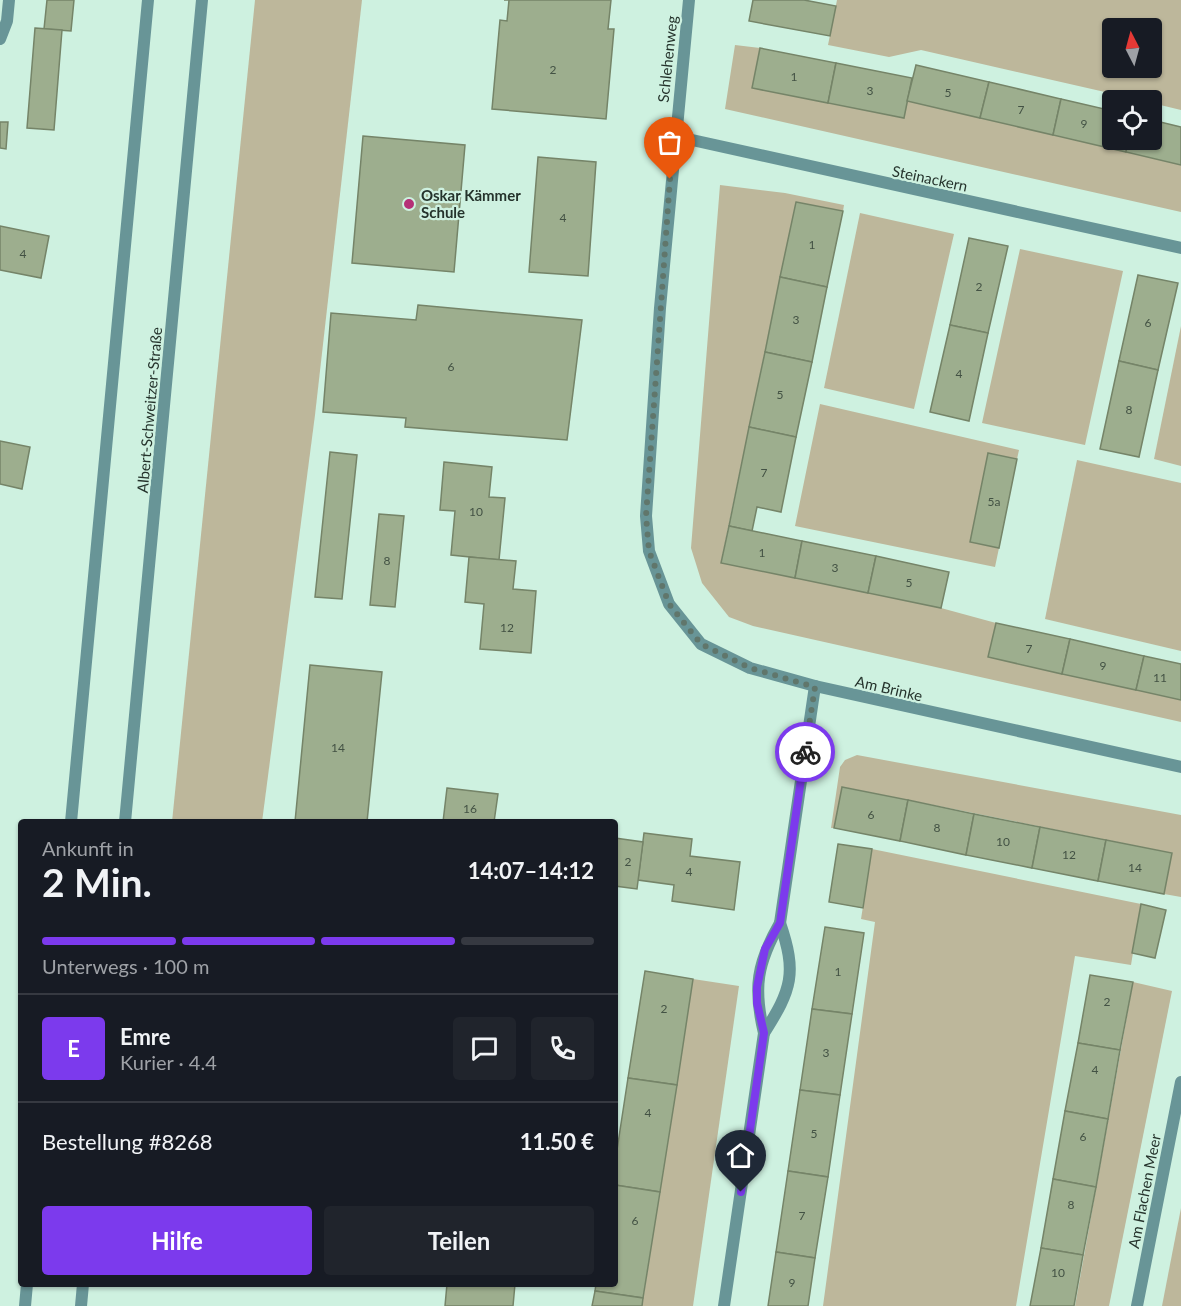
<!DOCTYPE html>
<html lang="de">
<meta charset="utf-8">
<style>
body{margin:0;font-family:Lato,sans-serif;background:#20242c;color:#f1f3f6;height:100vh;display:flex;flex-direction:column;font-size:22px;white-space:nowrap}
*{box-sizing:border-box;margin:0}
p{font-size:20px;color:#9ea1a6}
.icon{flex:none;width:33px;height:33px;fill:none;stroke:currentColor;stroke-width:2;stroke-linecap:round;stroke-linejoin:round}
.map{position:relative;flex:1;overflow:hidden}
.side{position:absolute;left:18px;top:819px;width:600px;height:468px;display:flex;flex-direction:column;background:#171b24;border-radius:6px;box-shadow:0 2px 4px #0004}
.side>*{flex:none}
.needle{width:39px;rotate:354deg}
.controls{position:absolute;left:1102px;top:18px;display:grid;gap:12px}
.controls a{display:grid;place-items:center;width:60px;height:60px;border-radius:6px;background:#171b24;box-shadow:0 2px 4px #0004;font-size:30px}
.pin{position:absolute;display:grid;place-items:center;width:51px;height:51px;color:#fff;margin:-62px -26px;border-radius:50% 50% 50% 0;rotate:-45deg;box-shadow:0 0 6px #0007}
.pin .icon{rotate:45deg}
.courier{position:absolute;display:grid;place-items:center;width:60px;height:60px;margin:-30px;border:4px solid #7c3aed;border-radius:50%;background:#fff;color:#222;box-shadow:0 2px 8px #0007}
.head em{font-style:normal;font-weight:700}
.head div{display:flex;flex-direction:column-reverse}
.head{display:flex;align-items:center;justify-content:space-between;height:102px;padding:0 24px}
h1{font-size:39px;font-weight:700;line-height:45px}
.bar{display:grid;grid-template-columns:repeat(4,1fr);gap:9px 6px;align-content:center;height:72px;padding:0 24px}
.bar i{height:8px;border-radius:4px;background:#363941}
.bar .active{background:#7c3aed}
.bar p{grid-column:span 4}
.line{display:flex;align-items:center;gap:15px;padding:0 24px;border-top:2px solid #363941}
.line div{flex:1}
.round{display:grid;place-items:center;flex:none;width:63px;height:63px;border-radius:6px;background:#20242c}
.button{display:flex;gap:12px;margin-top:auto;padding:12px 24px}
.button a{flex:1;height:69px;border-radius:6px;background:#7c3aed;color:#fff;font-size:24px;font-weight:700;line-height:69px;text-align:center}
.button a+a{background:#20242c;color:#f1f3f6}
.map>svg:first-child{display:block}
</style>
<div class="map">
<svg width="1181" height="1306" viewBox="0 0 1181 1306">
<rect width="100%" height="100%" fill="#cef1e0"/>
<g fill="#bdb79b" fill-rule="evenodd">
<path d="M 255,0 L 362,0 L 315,415 L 262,822 L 172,822 Z"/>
<path d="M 837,0 L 1181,0 L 1181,110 L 1152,103 L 1152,100 L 1140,100 L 921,50 L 889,57 L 828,45 ZM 1113,28 L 1152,28 L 1152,68 L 1113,68 Z"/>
<path d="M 735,45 L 760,48 L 752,88 L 904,118 L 907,101 L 1181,164 L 1181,212 L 725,109 Z"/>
<path d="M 720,185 L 785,193 L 844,205 L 843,211 L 796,202 L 721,562 L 941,608 L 996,623 L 989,657 L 1181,700 L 1181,722 L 753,626 L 729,617 L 702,583 L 691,548 Z"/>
<path d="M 860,213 L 954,234 L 914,409 L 824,388 Z"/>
<path d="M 1020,249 L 1123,271 L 1085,445 L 982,423 Z"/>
<path d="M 1181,326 L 1181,466 L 1154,459 Z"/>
<path d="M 820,404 L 1019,450 L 1017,459 L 989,453 L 970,542 L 999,548 L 995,567 L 795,526 Z"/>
<path d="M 1077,460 L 1181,483 L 1181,651 L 1045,619 Z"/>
<path d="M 857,755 L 1181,815 L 1181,897 L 1164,894 L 1172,853 L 843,787 L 834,828 L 831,828 L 840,767 L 845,760 Z"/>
<path d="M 872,849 L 1141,904 L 1131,965 L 1075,956 L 1016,1306 L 823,1306 L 875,922 L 861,919 Z"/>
<path d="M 693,979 L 739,986 L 693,1306 L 642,1306 Z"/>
<path d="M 1133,982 L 1172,991 L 1109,1306 L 1075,1306 Z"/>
<path d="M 1181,1208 L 1181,1306 L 1162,1306 Z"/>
</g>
<g fill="#9dae8e" stroke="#758468" stroke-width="1.5">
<path d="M 47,0 L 74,0 L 71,31 L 44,29 Z"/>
<path d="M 504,0 L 611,0 L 608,29 L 614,29 L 606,119 L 492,109 L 500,20 L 507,21 L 509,0 Z"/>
<path d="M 753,0 L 804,0 L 836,6 L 830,36 L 749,21 Z"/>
<path d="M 35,28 L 62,30 L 54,130 L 27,128 Z"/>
<path d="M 760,48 L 836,63 L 828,103 L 752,88 Z"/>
<path d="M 836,63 L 912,78 L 904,118 L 828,103 Z"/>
<path d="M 916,65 L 989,82 L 980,118 L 907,101 Z"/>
<path d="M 989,82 L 1061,99 L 1053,135 L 980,118 Z"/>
<path d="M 1061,99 L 1113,111 L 1113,140 L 1128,140 L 1126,152 L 1053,135 Z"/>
<path d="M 1152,120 L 1181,127 L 1181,165 L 1126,152 L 1128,140 L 1152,140 Z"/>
<path d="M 0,122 L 8,122 L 6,149 L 0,148 Z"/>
<path d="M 363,136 L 465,145 L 454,272 L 352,263 Z"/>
<path d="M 538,157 L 596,162 L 588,276 L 529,272 Z"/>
<path d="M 796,202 L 843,211 L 827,287 L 780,277 Z"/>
<path d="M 0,226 L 49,236 L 41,278 L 0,270 Z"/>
<path d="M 969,238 L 1008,246 L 988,333 L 950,325 Z"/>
<path d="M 1138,275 L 1178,283 L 1158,370 L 1119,361 Z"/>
<path d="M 780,277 L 827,287 L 812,362 L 765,352 Z"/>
<path d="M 418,305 L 582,320 L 567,440 L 405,427 L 406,418 L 323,412 L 331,313 L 416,320 Z"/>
<path d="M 950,325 L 988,333 L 969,421 L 930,412 Z"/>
<path d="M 765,352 L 812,362 L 796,437 L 749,427 Z"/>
<path d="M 1119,361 L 1158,370 L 1139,457 L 1100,449 Z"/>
<path d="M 749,427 L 796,437 L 781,512 L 757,507 L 752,531 L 729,526 Z"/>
<path d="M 0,441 L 30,447 L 22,489 L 0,484 Z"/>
<path d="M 330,452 L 357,455 L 342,599 L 315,597 Z"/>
<path d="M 988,453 L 1017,459 L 999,548 L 970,542 Z"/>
<path d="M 444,462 L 492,467 L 489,497 L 505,498 L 499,560 L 451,555 L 455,511 L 440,510 Z"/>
<path d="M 379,514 L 404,516 L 395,607 L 370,605 Z"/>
<path d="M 729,526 L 802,541 L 795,578 L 721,563 Z"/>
<path d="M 802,541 L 876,556 L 868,593 L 795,578 Z"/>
<path d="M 876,556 L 949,572 L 941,608 L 868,593 Z"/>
<path d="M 469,557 L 516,561 L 513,589 L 536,591 L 531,653 L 480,649 L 484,604 L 465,602 Z"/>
<path d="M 996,623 L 1070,639 L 1062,674 L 988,657 Z"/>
<path d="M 1070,639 L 1144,656 L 1136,690 L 1062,674 Z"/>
<path d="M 1144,656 L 1181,664 L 1181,700 L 1136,690 Z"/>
<path d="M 310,665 L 382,672 L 367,822 L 295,822 Z"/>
<path d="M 842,787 L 908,800 L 900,841 L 834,828 Z"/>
<path d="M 447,788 L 498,794 L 494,822 L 443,822 Z"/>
<path d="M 908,800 L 974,814 L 966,855 L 900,841 Z"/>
<path d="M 974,814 L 1040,827 L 1032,868 L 966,855 Z"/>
<path d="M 1040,827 L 1106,840 L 1098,881 L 1032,868 Z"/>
<path d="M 644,833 L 692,839 L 690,856 L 740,862 L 734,910 L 672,901 L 674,885 L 638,880 Z"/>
<path d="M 615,838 L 643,842 L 637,889 L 615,886 Z"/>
<path d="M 1106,840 L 1172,853 L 1164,894 L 1098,881 Z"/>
<path d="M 838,844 L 872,849 L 863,908 L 829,902 Z"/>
<path d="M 1141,904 L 1166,910 L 1155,958 L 1132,953 Z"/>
<path d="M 825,927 L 864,933 L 852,1014 L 812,1009 Z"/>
<path d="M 645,971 L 693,979 L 677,1085 L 628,1078 Z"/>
<path d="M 1090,975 L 1133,982 L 1120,1050 L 1078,1043 Z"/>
<path d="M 812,1009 L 852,1014 L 840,1095 L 800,1090 Z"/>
<path d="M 1078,1043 L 1120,1050 L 1108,1119 L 1065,1111 Z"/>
<path d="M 628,1078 L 677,1085 L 660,1192 L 615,1185 L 615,1163 Z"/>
<path d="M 800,1090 L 840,1095 L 828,1177 L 788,1171 Z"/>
<path d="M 1065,1111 L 1108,1119 L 1096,1187 L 1053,1179 Z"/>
<path d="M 788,1171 L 828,1177 L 815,1258 L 776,1252 Z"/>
<path d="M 1053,1179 L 1096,1187 L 1083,1255 L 1041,1248 Z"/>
<path d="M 615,1185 L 660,1192 L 643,1298 L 595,1291 L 596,1284 L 615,1284 Z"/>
<path d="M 1041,1248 L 1083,1255 L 1074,1306 L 1030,1306 Z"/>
<path d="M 776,1252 L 815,1258 L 808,1306 L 768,1306 Z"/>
<path d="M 447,1284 L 515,1284 L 513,1306 L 445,1306 Z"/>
<path d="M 595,1291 L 643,1298 L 642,1306 L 592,1306 Z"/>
</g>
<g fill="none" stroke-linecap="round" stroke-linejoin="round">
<g stroke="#689597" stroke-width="12">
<path d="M 689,0 L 660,308 L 646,516 L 649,551 L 669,604 L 701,644 L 750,668 L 815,686 L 1181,767"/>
<path d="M 0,39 L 7,21 L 9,0"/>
<path d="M 674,136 L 1181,248"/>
<path d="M 764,1033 C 792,989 797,973 780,923"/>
<path d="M 724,1306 L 764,1033 C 753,988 757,963 780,923 L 815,686"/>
<path d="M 1137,1306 L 1181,1082"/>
</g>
<g stroke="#689597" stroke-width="12">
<path d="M 71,822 L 148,0"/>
<path d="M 125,822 L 202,0"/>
<path d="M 25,1306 L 27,1284"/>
<path d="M 81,1306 L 83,1284"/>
</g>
</g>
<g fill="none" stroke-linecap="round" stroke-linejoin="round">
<path stroke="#60766b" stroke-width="6" stroke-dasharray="0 10.8" d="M 670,179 L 646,516 L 649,551 L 669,604 L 701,644 L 750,668 L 815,687 L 805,752"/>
<path stroke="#7c3aed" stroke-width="8" d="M 741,1192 L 764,1033 L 757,1003 L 757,987 L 765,949 L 780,923 L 805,752"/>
</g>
<circle fill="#b53177" stroke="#cef1e0" stroke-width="2" cx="409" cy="204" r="6"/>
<g text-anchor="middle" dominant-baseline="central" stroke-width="4.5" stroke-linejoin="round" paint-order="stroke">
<g font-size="12" fill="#435244">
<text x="553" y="69">2</text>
<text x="794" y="76">1</text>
<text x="870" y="90">3</text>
<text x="948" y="92">5</text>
<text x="1021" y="109">7</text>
<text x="1084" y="123">9</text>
<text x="563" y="217">4</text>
<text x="812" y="244">1</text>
<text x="23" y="253">4</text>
<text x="979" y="286">2</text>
<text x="796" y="319">3</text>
<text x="1148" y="322">6</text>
<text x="451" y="366">6</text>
<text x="959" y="373">4</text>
<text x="780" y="394">5</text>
<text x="1129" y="409">8</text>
<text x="764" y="472">7</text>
<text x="994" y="501">5a</text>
<text x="476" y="511">10</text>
<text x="762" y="552">1</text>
<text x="387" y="560">8</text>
<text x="835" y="567">3</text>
<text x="909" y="582">5</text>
<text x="507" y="627">12</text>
<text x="1029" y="648">7</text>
<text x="1103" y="665">9</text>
<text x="1160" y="677">11</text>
<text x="338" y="747">14</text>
<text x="470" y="808">16</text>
<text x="871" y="814">6</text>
<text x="937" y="827">8</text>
<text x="1003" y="841">10</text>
<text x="1069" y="854">12</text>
<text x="628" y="861">2</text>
<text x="1135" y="867">14</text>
<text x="689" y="871">4</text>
<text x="838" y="971">1</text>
<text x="1107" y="1001">2</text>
<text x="664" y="1008">2</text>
<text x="826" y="1052">3</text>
<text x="1095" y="1069">4</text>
<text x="648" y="1112">4</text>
<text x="814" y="1133">5</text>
<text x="1083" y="1136">6</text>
<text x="1071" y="1204">8</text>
<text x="802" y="1215">7</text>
<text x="635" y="1220">6</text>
<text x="1058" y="1272">10</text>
<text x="792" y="1282">9</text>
</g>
<g font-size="15" fill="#25332c" stroke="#cef1e0">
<text transform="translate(667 59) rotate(-84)">Schlehenweg</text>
<text transform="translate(930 178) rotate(12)">Steinackern</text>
<text transform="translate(149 410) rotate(-85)">Albert-Schweitzer-Straße</text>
<text transform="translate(889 688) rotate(13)">Am Brinke</text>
<text transform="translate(1144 1191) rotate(-79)">Am Flachen Meer</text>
</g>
<g font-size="15" font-weight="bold" fill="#25332c" stroke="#cef1e0" text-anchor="start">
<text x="421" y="195">Oskar Kämmer<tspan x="421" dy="17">Schule</tspan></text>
</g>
</g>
</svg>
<div class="controls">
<a><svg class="needle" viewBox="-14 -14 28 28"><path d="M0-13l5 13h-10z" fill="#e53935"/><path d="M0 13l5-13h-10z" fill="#9ea1a6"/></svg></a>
<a><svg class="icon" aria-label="locate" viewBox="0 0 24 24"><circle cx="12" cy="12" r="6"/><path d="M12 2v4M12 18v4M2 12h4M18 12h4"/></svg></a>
</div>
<div class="pin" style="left:670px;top:179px;background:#ea580c"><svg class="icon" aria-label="bag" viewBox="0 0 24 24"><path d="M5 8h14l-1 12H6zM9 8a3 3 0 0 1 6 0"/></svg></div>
<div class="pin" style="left:741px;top:1192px;background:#1f2937"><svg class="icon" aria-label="home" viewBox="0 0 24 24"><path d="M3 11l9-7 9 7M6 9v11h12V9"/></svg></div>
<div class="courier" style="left:805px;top:752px"><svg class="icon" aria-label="bike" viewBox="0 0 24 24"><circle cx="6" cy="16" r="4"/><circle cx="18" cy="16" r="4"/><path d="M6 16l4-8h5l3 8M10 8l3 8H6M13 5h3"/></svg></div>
<section class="side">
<div class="head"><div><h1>2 Min.</h1><p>Ankunft in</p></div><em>14:07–14:12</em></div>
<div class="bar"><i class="active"></i><i class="active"></i><i class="active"></i><i></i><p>Unterwegs · 100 m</p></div>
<div class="line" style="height:108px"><b class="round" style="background:#7c3aed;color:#fff">E</b><div><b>Emre</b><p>Kurier · 4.4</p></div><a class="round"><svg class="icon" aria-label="chat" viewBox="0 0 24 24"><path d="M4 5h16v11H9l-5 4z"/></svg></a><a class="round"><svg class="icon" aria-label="phone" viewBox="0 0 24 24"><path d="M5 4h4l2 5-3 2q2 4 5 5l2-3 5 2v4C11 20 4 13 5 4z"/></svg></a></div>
<div class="line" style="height:78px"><div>Bestellung #8268</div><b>11.50 €</b></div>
<div class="button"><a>Hilfe</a><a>Teilen</a></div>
</section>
</div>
